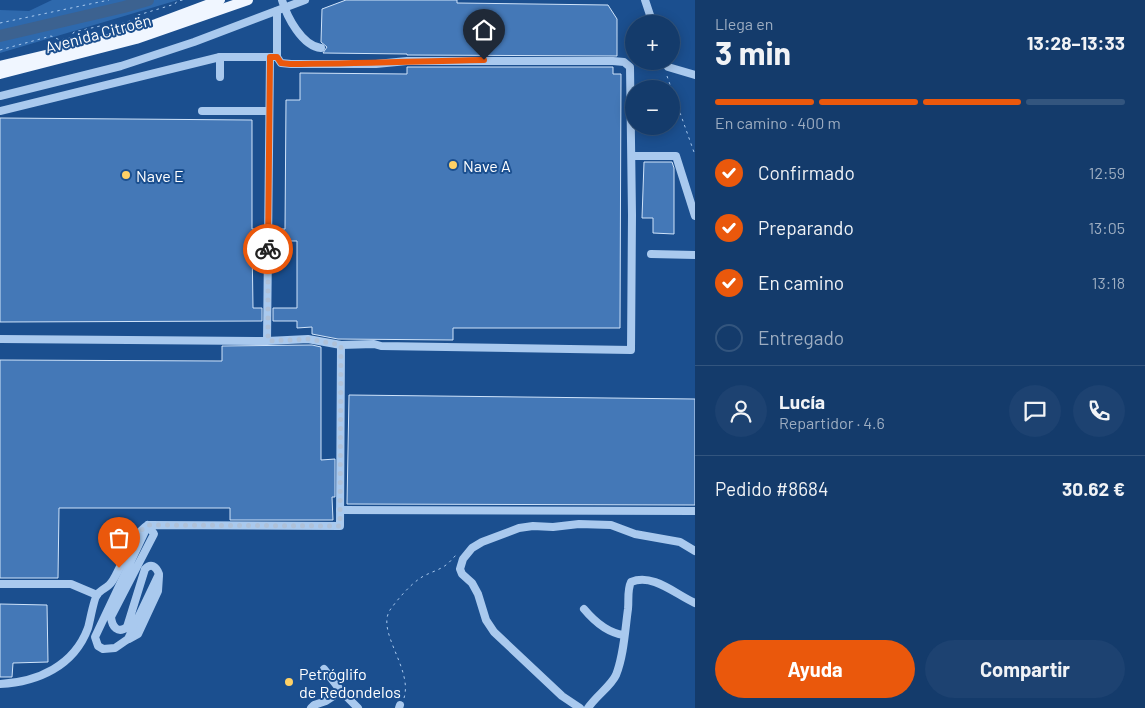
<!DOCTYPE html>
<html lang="es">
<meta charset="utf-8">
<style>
body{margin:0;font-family:Barlow,sans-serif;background:#1d4271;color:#f1f3f6;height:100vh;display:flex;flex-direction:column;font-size:19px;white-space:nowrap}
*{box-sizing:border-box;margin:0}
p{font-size:16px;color:#9dadc1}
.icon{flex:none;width:28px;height:28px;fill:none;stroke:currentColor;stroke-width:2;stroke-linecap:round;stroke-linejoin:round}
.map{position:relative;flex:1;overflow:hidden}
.details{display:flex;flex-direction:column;background:#143b6b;width:450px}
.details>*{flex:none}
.controls{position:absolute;left:625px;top:15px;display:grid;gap:10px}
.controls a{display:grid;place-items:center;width:55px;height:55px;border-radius:50%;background:#143b6b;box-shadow:0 2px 12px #0003,0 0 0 1px #33557e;font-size:25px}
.pin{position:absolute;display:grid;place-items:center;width:42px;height:42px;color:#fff;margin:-51px -21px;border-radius:50% 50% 50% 0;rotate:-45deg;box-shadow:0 0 5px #0007}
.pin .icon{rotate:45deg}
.courier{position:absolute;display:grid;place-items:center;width:50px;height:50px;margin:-25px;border:4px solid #ea580c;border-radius:50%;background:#fff;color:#222;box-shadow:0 1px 6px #0007}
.summary em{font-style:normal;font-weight:700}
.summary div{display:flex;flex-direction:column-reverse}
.summary{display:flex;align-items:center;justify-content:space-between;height:85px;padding:0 20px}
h1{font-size:32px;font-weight:700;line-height:38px}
.bar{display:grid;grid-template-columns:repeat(4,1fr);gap:8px 5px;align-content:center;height:60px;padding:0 20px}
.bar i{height:6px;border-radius:4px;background:#33557e}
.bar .selected{background:#ea580c}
.bar p{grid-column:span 4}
.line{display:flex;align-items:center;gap:12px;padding:0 20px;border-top:1px solid #33557e}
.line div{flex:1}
.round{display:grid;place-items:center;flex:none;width:52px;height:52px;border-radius:26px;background:#1d4271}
ol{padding:0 20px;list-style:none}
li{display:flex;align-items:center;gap:15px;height:55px}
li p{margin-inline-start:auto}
li .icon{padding:5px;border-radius:50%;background:#ea580c;color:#fff;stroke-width:4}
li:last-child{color:#9dadc1}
li i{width:28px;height:28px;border:2px solid #33557e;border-radius:50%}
.primary-button{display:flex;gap:10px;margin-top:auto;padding:10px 20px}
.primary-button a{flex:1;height:58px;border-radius:30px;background:#ea580c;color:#fff;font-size:20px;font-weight:700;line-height:58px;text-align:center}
.primary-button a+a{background:#1d4271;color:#f1f3f6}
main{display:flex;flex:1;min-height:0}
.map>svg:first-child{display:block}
</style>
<main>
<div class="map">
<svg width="695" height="708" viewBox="0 0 695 708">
<rect width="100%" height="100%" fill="#1b4f8f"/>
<path fill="#2e69ad" d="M 52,0 L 178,0 L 0,53 L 0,10 L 29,11 Z"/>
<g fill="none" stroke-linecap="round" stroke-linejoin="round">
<path stroke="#3c6290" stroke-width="12" d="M 0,36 L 124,7 L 148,0"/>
</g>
<g fill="#4478b7" stroke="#cfe3fa">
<path d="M 346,0 L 457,0 L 457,3 L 608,5 L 617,19 L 617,56 L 407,55 L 407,54 L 323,53 L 327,47 L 321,42 L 322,9 Z"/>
<path d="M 407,67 L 613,67 L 613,74 L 621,74 L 620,328 L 453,328 L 453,340 L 338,339 L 312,334 L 312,327 L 297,328 L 297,321 L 273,321 L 273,308 L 297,308 L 297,241 L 274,241 L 274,229 L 285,229 L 286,100 L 300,100 L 300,73 L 407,74 Z"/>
<path d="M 0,118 L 252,120 L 252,229 L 263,229 L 262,241 L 252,241 L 253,308 L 262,308 L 262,321 L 0,322 Z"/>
<path d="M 644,162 L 672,162 L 674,168 L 674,234 L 653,233 L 653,218 L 642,218 Z"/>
<path d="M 222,346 L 312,345 L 321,347 L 321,460 L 335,459 L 335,497 L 332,497 L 333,520 L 230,520 L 230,508 L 59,508 L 58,578 L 0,578 L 0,360 L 222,361 Z"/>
<path d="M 349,395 L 695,399 L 695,505 L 347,504 Z"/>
<path d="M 0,604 L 47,605 L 48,662 L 13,663 L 12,677 L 0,677 Z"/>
</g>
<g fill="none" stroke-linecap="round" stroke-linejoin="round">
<g stroke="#a9c9ee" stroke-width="1" stroke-dasharray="2.5 4" stroke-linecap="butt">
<path d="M 0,23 L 109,0"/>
<path d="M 0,50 L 51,36 L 60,40 L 70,38 L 74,32 L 100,26 L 105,29 L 133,20 L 135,16 L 175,4 L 177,1 L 183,0"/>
<path d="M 667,76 L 695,155"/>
<path d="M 404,698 C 413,669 376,632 390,610 C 397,600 409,586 419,579 C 427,573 438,571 446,565 C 450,562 453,558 457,554"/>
</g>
<g stroke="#a9c9ee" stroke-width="8">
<path d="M 282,0 C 287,17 302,46 321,48"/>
<path d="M 645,0 L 653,24"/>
<path d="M 277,11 L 277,57"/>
<path d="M 664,61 L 668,67 L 695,75"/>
<path d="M 220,77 L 220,57 L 270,57"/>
<path d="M 0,96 L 121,66 L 194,42 L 305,0"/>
<path d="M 0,111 L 220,57"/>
<path d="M 202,111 L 269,111"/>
<path d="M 632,156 L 676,156 L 695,216"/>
<path d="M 651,254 L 695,255"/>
<path d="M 0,339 L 267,341 L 308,339 L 341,345 L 374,344 L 381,346 L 631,350 L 632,215 L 630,67 L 624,62 L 613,61 L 407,61 L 376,64 L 291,64 L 281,63 L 277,57 L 270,57 L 267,341"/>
<path d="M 340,510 L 695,511"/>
<path d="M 148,525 L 154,534 L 111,617 C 112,627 118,634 127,627 L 145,569 C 151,563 156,566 159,574 L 128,639 L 115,648 L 103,649 L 98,646 L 95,637 Z"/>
<path d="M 0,584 L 71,584 L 97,595"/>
<path d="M 584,609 C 594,621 608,633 624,635"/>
<path d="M 129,639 L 138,634 L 158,591 L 159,576"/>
<path d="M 324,669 L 341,691 L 358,708"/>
<path d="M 0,684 C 38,682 74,666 88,628 C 90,621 94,598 97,595 C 99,591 106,588 109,585 C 114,581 117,572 121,565 C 128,552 135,533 148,525 L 340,526 L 341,345"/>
<path d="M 311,708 L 314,705 L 326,701 L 341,691"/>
<path d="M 399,708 L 400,705"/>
<path d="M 580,708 L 562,696 L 494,632 L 486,620 L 478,594 L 472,583 L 462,574 L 460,569 L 463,559 L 472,548 L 482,542 L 519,528 L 533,526 L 553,527 L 579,524 L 611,525 L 635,534 L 680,542 L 695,551"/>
<path d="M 588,708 C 596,696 611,686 616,675 C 624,655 625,630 628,609 C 629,600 627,590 631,582 C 653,573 675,594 695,603"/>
</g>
<g stroke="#f0f6ff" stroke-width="10">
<path d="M 0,66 L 96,43 L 156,24 L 220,0"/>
<path d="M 0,74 L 136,39 L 248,0"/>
</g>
</g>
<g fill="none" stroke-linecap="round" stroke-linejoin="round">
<path stroke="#afc1d8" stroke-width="5" stroke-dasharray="0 9" d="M 119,568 L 143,528 L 148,525 L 340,526 L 341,345 L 308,339 L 268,341 L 268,249"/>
<path stroke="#ea580c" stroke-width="6" d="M 268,249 L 270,57 L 277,57 L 281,63 L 290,64 C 355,64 420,61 484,60"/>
</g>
<g fill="#ffd166" stroke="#1b4f8f" stroke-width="2">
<circle cx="453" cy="165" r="5"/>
<circle cx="126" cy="175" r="5"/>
<circle cx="289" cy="682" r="5"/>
</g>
<g text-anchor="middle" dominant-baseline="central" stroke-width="4" stroke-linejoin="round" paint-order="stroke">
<g font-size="16" fill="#fff" stroke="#1b4f8f">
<text transform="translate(98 33) rotate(-15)">Avenida Citroën</text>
</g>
<g font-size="16" fill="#fff" stroke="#1b4f8f" text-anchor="start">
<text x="463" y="165">Nave A</text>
<text x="136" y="175">Nave E</text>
<text x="299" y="673">Petróglifo<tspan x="299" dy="18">de Redondelos</tspan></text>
</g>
</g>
</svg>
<div class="controls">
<a>+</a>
<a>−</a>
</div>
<div class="pin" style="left:119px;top:568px;background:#ea580c"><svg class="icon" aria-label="bag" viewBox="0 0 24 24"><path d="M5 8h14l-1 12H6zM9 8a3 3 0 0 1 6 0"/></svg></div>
<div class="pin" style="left:484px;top:60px;background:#1f2937"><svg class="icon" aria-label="home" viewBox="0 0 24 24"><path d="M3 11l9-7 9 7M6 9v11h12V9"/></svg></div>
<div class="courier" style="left:268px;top:249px"><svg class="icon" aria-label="bike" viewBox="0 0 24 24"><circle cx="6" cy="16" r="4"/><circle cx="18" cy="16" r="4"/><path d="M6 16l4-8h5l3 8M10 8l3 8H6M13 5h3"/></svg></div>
</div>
<section class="details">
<div class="summary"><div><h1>3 min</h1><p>Llega en</p></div><em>13:28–13:33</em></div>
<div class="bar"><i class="selected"></i><i class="selected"></i><i class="selected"></i><i></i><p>En camino · 400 m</p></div>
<ol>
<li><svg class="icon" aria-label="check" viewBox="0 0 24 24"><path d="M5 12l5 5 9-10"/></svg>Confirmado<p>12:59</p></li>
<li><svg class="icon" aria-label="check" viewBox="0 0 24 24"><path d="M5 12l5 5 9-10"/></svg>Preparando<p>13:05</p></li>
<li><svg class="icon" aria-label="check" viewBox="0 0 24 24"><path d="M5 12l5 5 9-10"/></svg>En camino<p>13:18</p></li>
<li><i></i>Entregado</li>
</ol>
<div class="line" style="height:90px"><a class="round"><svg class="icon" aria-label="person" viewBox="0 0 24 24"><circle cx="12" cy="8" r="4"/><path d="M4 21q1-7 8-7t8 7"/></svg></a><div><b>Lucía</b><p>Repartidor · 4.6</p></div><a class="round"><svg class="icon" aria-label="chat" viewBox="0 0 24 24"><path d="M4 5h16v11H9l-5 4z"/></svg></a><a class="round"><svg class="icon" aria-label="phone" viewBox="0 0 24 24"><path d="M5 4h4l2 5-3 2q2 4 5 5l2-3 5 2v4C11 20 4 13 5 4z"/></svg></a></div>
<div class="line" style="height:65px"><div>Pedido #8684</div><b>30.62 €</b></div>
<div class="primary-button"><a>Ayuda</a><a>Compartir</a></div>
</section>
</main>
